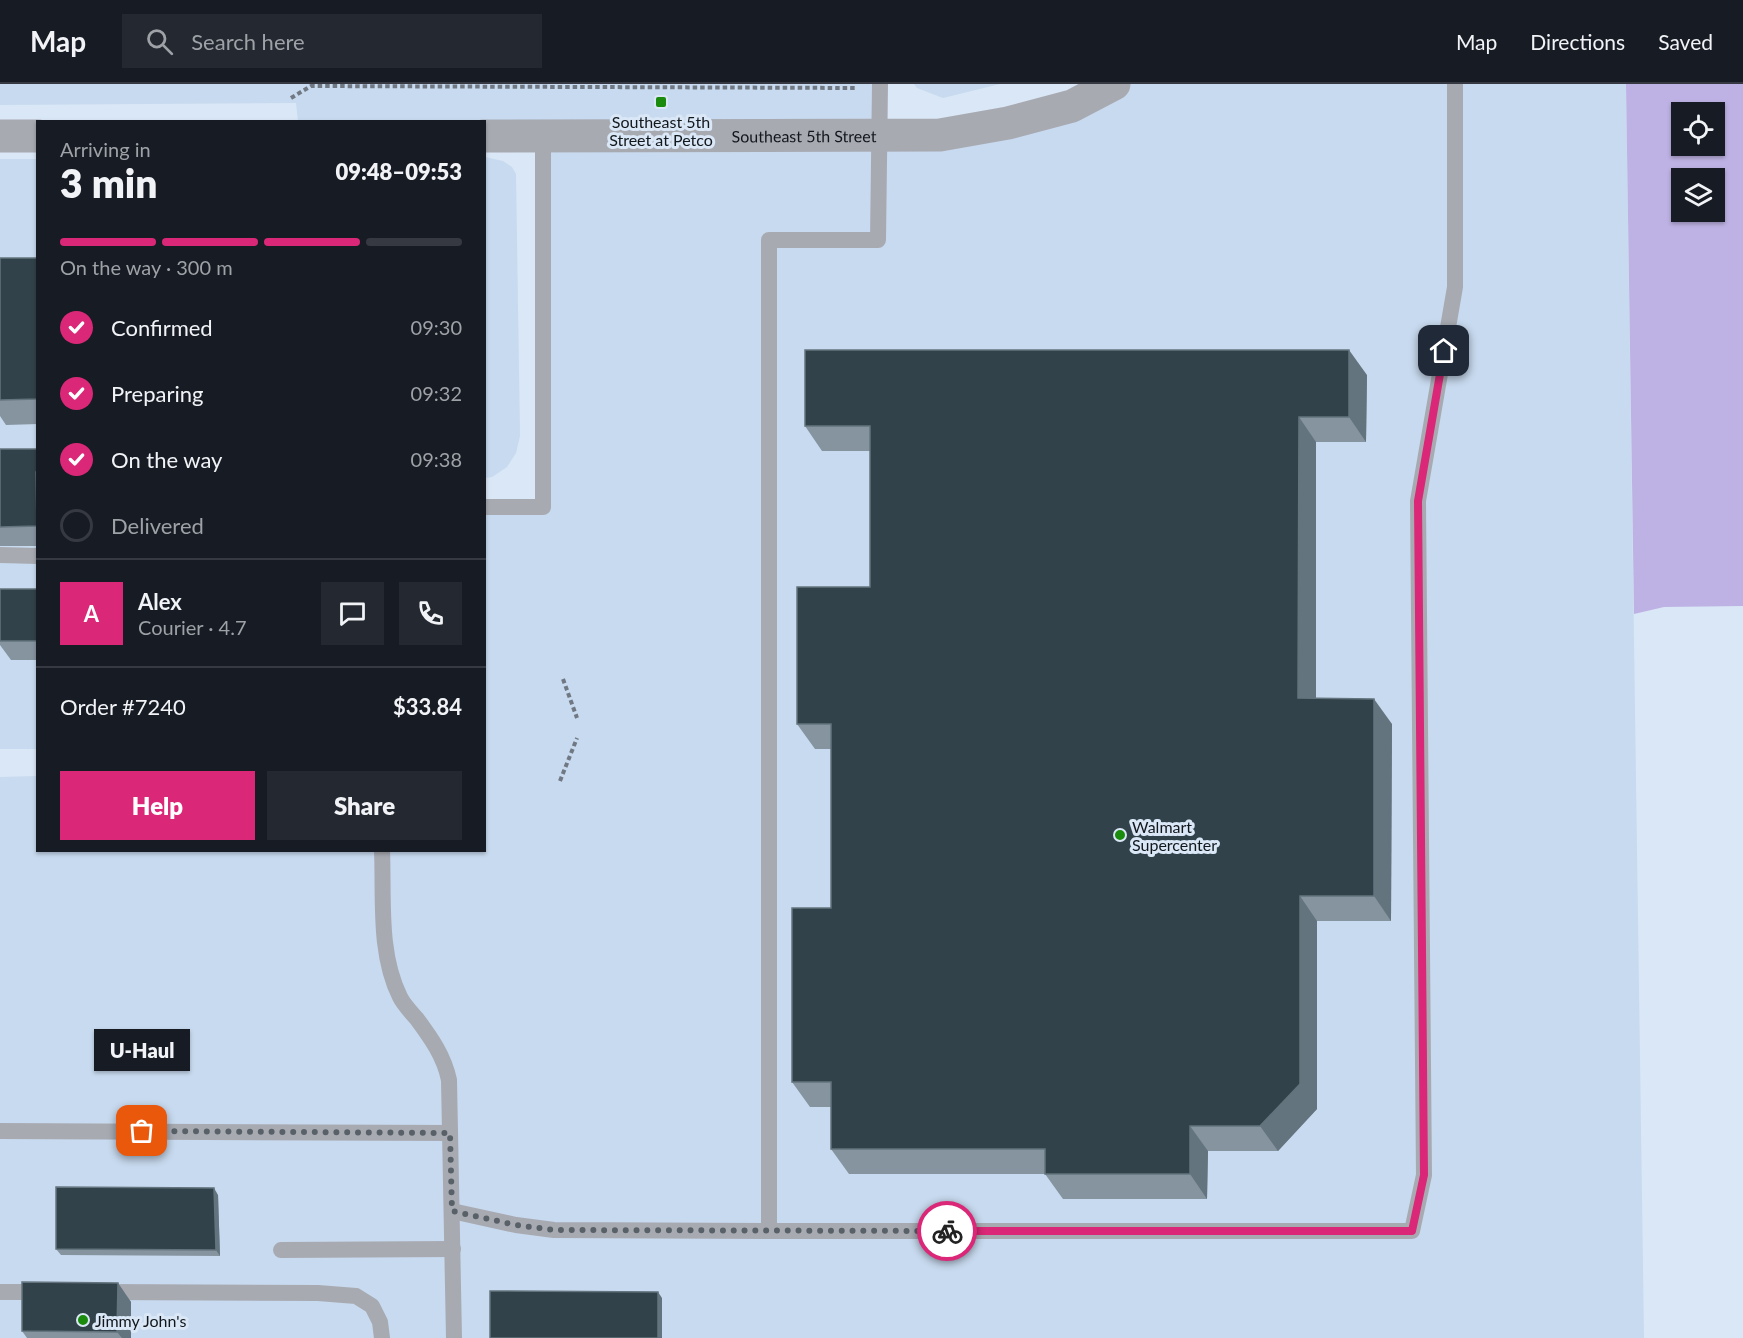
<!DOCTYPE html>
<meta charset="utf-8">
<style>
body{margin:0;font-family:Lato,sans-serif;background:#242831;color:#f1f3f6;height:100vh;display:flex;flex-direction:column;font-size:22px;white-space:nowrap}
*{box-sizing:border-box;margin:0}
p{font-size:20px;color:#9ea1a6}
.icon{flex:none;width:33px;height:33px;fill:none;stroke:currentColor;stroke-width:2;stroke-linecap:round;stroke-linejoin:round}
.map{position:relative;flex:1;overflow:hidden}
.drawer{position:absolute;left:36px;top:36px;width:450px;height:732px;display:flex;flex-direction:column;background:#171b24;border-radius:0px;box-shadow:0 2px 4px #0004}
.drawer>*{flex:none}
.controls{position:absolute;left:1671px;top:18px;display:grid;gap:12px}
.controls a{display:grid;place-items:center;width:54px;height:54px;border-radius:0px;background:#171b24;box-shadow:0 2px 4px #0004;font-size:30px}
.pin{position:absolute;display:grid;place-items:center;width:51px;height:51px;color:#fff;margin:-26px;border-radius:12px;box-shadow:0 3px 9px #0006}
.courier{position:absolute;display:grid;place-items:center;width:60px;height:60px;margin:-30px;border:4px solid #db2777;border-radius:50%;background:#fff;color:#222;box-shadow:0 2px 8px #0007}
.bubble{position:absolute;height:42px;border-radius:0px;background:#171b24;box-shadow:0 2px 4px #0004;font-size:20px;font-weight:800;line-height:42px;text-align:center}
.overview em{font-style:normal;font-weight:800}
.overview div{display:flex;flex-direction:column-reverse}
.overview{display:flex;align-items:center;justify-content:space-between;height:102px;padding:0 24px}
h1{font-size:39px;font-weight:800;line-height:45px}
.bar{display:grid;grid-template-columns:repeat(4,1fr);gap:9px 6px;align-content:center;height:72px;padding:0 24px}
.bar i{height:8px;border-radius:4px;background:#363941}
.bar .active{background:#db2777}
.bar p{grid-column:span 4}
.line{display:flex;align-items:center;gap:15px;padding:0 24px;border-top:2px solid #363941}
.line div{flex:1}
.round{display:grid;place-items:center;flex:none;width:63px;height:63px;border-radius:0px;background:#242831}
ol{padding:0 24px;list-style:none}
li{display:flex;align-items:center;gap:18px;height:66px}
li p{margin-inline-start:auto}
li .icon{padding:6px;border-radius:50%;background:#db2777;color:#fff;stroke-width:4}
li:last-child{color:#9ea1a6}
li i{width:33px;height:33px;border:3px solid #363941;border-radius:50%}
.button{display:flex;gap:12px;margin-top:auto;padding:12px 24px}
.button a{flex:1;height:69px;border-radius:0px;background:#db2777;color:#fff;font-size:24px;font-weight:800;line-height:69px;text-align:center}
.button a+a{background:#242831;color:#f1f3f6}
header{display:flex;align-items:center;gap:36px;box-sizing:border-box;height:84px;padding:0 30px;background:#171b24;border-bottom:2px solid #363941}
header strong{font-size:28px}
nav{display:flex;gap:33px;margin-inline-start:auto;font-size:21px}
.search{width:420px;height:54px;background:#242831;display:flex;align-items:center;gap:15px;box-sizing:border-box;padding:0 21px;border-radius:0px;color:#9ea1a6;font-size:22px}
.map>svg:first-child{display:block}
</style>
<header>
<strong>Map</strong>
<div class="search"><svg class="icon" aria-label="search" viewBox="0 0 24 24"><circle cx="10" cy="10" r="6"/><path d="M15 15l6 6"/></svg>Search here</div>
<nav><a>Map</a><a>Directions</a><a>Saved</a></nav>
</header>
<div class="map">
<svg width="1743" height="1254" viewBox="0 0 1743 1254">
<rect width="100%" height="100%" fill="#dae7f6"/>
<g fill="#c8daef">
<path d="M 0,0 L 880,0 L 879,51 L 1114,0 L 1626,0 L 1644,1254 L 0,1254 L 0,693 L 37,692 L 38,766 L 484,766 L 485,423 L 543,423 L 543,52 L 484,38 L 298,37 L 296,19 L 0,21 Z"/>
<path d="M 914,0 L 1000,0 L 943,14 L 917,4 Z"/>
<path d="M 485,73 L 503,77 L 512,83 L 516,90 L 520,352 L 516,369 L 507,383 L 492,393 L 485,394 Z"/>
<rect x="0" y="75" width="37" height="590"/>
</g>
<path fill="#beb2e4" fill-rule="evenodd" d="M 1626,0 L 1743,0 L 1743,522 L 1664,523 L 1634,530 ZM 1682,28 L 1714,28 L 1714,62 L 1682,62 ZM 1682,94 L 1714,94 L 1714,128 L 1682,128 Z"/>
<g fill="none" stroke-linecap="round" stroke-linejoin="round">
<g stroke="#707983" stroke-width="4" stroke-dasharray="4.5 3" stroke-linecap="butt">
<path d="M 291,14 L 311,2 L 857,4"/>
<path d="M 563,595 L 577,634"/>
<path d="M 560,697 L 577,654"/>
</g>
<g stroke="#a8aab2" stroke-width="16">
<path d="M 484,423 L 543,423 L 543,52"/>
<path d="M 0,471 L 38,472"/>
<path d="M 382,766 C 384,814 378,869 400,913 C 404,921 411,928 417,935 C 431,954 444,972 449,996 L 454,1254"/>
<path d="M 0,1047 L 450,1049"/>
<path d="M 452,1127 L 516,1141 L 554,1146 L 769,1147 L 769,156 L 878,156 L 880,0"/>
<path d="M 769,1147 L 1412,1147 L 1424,1091 L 1418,417 L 1455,203 L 1455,0"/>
<path d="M 281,1166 L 453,1165"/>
<path d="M 0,1208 L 42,1208"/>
<path d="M 104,1208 L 318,1209 L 356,1212 L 372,1222 L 380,1238 L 382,1254"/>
</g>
<g stroke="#a8aab2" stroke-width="33">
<path d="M 0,52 L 38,52"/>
<path id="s1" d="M 484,52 L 940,51 L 1008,39 L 1072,22 L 1114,0"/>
</g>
</g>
<g fill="#8694a0">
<path d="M 0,174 L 38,174 L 38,340 L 6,341 L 0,332 Z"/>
<path d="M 1367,291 L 1366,358 L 1316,358 L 1316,614 L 1392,640 L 1391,837 L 1317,837 L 1317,1025 L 1278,1067 L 1208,1067 L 1207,1115 L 1063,1115 L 1045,1090 L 849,1090 L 831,1065 L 831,1023 L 810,1023 L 792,998 L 831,824 L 831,665 L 815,665 L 797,640 L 870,503 L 870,367 L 822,367 L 805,342 Z"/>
<rect x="0" y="365" width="38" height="97"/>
<path d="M 0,505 L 38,505 L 38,576 L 11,576 L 0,561 Z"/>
<path d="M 218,1111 L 220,1172 L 61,1171 L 56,1165 Z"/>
<path d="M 118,1199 L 131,1218 L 131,1254 L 27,1254 L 22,1247 Z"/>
</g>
<g fill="#64747e">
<path d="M 1349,266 L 1367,291 L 1366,358 L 1349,333 Z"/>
<path d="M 1299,333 L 1316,358 L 1316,639 L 1298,614 Z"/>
<path d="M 36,388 L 38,390 L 38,444 L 37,442 Z"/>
<path d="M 1374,615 L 1392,640 L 1391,837 L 1374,812 Z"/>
<path d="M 1300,812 L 1317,837 L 1317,1025 L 1278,1067 L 1260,1042 Z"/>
<path d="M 1190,1042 L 1208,1067 L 1207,1115 L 1190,1090 Z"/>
<path d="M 214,1104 L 218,1111 L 220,1172 L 216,1166 Z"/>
<path d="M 118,1199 L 131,1218 L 131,1254 L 122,1254 L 117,1248 Z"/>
<path d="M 658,1208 L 662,1214 L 662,1254 L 658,1254 Z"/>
</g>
<g fill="#32424a" stroke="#64747e" stroke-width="1.5">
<path d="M 0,174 L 38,174 L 38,315 L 0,316 Z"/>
<path d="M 805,266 L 1349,266 L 1349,333 L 1299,333 L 1298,614 L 1374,615 L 1374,812 L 1300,812 L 1300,1000 L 1260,1042 L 1190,1042 L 1190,1090 L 1045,1090 L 1045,1065 L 831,1065 L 831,998 L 792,998 L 792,824 L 831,824 L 831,640 L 797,640 L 797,503 L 870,503 L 870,342 L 805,342 Z"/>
<path d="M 0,365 L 38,365 L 38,388 L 36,388 L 37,442 L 0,443 Z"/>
<rect x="0" y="505" width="38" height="52"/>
<path d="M 56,1103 L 214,1104 L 216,1166 L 56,1165 Z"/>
<path d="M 22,1198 L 118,1199 L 117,1248 L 22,1247 Z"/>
<path d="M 490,1207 L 658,1208 L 658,1254 L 490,1254 Z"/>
</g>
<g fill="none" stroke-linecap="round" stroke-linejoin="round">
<path stroke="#586068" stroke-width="6" stroke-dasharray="0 10.8" d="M 142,1047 L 450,1049 L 452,1127 L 516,1141 L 554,1146 L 947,1147"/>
<path stroke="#db2777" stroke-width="8" d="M 947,1147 L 1412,1147 L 1424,1091 L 1418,417 L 1444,267"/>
</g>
<g fill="#1a8b0d" stroke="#dae7f6" stroke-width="2">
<rect x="655" y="12" width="12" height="12" rx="3"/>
<circle cx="1120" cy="751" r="6"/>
<circle cx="83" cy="1236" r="6"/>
</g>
<g text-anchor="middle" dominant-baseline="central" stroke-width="6" stroke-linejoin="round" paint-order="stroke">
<g font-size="16" fill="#12171c" stroke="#dae7f6" text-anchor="start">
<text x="661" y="37" text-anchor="middle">Southeast 5th<tspan x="661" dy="18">Street at Petco</tspan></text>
<text x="1132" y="742">Walmart<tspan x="1132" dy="18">Supercenter</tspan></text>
<text x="95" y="1236">Jimmy John's</text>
</g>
<g font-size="16" fill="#12171c" stroke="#dae7f6">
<text stroke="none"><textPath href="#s1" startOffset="320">Southeast 5th Street</textPath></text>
</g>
</g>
</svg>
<div class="controls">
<a><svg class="icon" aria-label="locate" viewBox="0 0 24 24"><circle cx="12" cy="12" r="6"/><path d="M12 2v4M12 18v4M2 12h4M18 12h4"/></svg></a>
<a><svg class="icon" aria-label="layers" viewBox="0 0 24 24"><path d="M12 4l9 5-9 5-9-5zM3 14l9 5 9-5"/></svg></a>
</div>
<div class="pin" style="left:142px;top:1047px;background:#ea580c"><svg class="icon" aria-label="bag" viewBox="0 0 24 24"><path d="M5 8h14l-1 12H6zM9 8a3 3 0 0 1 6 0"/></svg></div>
<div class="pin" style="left:1444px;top:267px;background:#1f2937"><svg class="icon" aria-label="home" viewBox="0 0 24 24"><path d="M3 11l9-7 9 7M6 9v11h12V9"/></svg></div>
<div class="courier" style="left:947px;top:1147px"><svg class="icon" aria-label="bike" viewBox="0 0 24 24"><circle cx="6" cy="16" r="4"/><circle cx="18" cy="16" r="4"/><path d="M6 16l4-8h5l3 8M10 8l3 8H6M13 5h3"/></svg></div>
<div class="bubble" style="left:94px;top:945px;width:96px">U-Haul</div>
<section class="drawer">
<div class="overview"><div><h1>3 min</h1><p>Arriving in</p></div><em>09:48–09:53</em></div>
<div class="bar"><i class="active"></i><i class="active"></i><i class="active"></i><i></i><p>On the way · 300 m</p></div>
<ol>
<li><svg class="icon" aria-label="check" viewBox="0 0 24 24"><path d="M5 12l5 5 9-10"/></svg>Confirmed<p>09:30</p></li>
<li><svg class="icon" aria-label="check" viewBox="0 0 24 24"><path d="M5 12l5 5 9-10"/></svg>Preparing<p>09:32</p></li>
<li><svg class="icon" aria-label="check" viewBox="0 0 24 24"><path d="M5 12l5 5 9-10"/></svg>On the way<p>09:38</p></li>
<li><i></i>Delivered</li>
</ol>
<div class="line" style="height:108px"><b class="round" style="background:#db2777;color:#fff">A</b><div><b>Alex</b><p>Courier · 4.7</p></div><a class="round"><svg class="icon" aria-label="chat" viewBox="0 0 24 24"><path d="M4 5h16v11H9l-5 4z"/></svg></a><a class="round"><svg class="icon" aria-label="phone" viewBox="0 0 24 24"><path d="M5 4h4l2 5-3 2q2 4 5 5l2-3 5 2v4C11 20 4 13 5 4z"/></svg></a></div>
<div class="line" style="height:78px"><div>Order #7240</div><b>$33.84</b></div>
<div class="button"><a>Help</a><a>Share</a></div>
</section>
</div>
